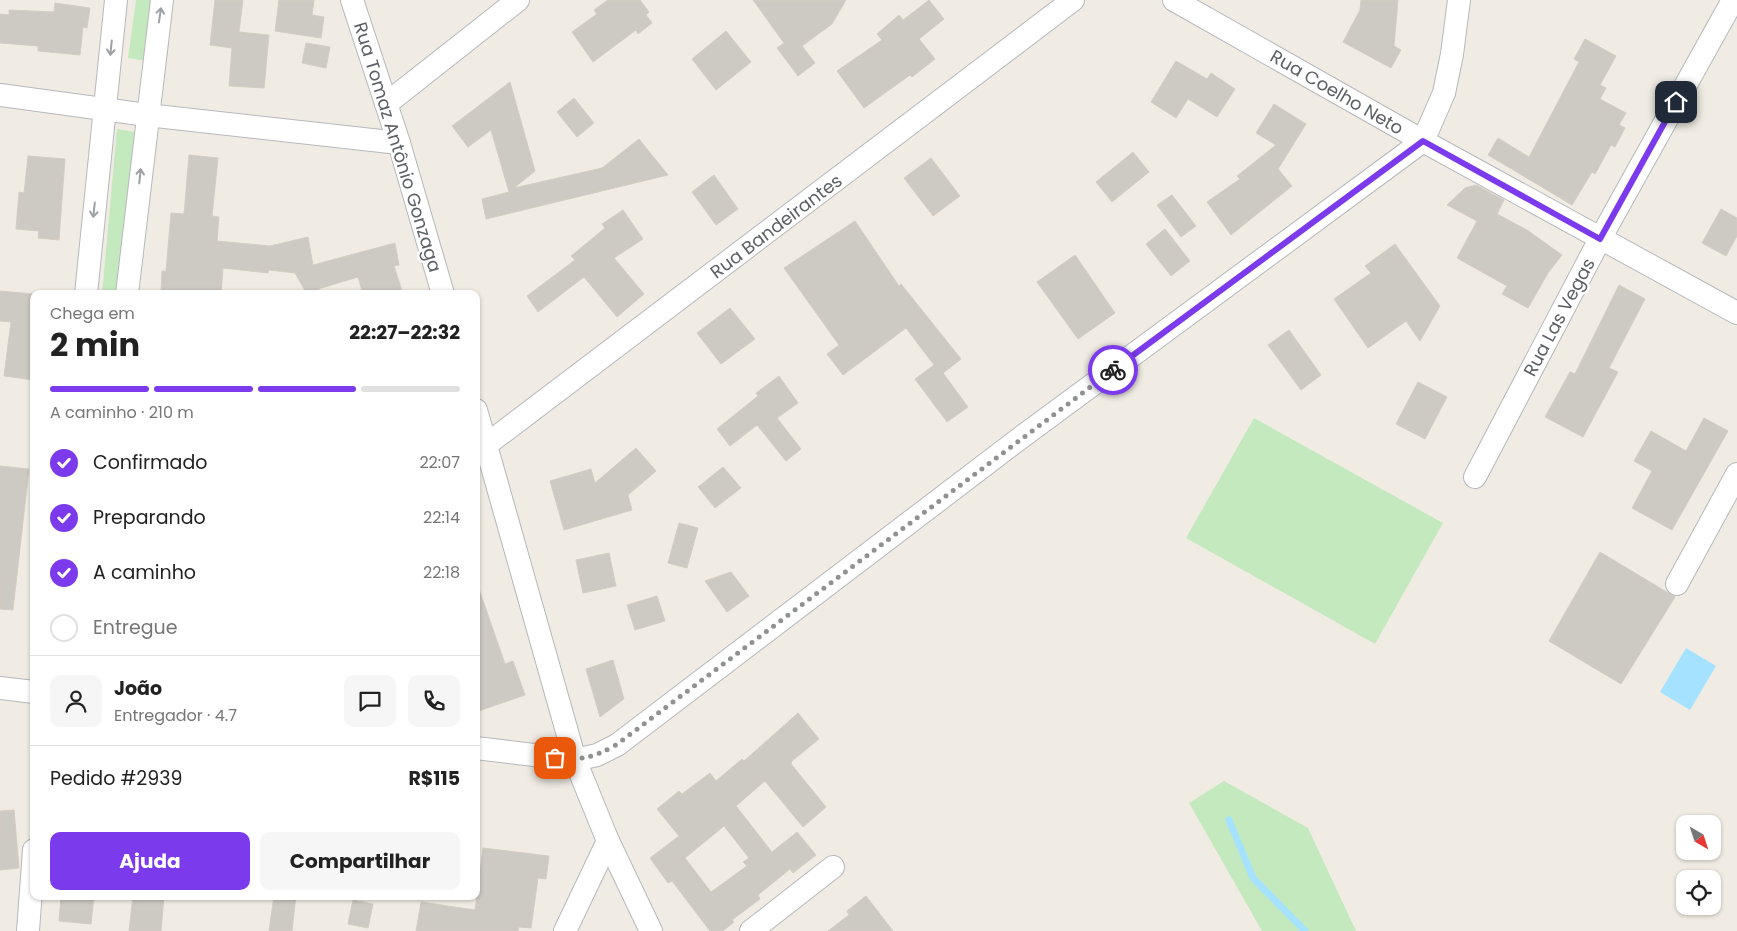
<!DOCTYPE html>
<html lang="pt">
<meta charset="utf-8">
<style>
body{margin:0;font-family:Poppins,sans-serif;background:#f6f6f6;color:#222;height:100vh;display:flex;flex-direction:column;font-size:19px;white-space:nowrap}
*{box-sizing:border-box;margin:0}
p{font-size:16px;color:#767676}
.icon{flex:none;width:28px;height:28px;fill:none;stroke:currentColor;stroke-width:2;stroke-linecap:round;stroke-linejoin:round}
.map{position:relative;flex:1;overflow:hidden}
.drawer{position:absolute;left:30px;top:290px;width:450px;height:610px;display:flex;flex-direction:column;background:#fff;border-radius:10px;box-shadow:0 1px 4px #0004}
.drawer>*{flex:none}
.needle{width:32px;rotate:141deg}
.tools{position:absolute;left:1676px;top:815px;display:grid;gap:10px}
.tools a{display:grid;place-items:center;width:45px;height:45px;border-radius:10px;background:#fff;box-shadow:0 1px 4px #0004;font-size:25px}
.pin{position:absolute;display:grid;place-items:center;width:42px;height:42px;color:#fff;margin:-21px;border-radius:10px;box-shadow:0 2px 8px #0006}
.courier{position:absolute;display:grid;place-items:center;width:50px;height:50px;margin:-25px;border:4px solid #7c3aed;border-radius:50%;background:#fff;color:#222;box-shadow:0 1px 6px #0007}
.head em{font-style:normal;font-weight:700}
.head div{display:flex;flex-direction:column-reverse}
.head{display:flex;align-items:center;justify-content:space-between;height:85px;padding:0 20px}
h1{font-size:32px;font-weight:700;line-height:38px}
.bar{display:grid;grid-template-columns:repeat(4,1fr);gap:8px 5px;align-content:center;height:60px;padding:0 20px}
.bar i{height:6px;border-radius:4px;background:#e0e0e0}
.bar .active{background:#7c3aed}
.bar p{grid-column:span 4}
.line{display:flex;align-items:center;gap:12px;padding:0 20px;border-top:1px solid #e0e0e0}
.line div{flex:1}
.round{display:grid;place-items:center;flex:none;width:52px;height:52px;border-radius:10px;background:#f6f6f6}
ol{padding:0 20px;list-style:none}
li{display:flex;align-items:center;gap:15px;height:55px}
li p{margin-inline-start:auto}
li .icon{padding:5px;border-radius:50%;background:#7c3aed;color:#fff;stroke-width:4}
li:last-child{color:#767676}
li i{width:28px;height:28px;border:2px solid #e0e0e0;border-radius:50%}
.primary-button{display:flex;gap:10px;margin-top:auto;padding:10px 20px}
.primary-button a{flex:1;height:58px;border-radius:10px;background:#7c3aed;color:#fff;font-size:20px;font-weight:700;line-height:58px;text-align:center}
.primary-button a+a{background:#f6f6f6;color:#222}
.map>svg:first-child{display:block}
</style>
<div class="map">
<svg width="1737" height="931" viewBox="0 0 1737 931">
<rect width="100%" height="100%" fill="#f0ece4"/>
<g fill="#c4e9bf">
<path d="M 136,0 L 154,0 L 146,61 L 128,58 Z"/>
<path d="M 117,129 L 135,132 L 119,294 L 102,294 Z"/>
<path d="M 1254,418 L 1443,523 L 1375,644 L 1186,538 Z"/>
<path d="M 1224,781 L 1308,828 L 1356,931 L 1262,931 L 1189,803 Z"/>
</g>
<path fill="#a5e2ff" d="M 1686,648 L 1716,666 L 1690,710 L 1660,692 Z"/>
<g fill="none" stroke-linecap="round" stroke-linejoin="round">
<path stroke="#a5e2ff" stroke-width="7" d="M 1229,820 L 1253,878 L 1305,931"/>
</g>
<g fill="#cdc9c3" stroke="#d5cdc2" fill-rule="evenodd">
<path d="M 215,0 L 243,0 L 239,32 L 269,35 L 264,88 L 229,86 L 232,48 L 210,45 Z"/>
<path d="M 279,0 L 314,0 L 312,15 L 324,17 L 321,38 L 275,31 Z"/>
<path d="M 608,0 L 640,0 L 649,12 L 646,15 L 652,23 L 638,34 L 636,30 L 593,62 L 572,32 L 597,14 L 594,10 Z"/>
<path d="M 753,0 L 846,0 L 832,24 L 802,46 L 815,63 L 798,76 L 777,48 L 784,43 Z"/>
<path d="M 929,0 L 944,19 L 919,39 L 935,59 L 912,77 L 910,75 L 864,108 L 837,71 L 882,40 L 877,34 L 899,15 L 903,20 Z"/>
<path d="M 1361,0 L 1398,0 L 1394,46 L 1401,50 L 1391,68 L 1343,42 L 1360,10 Z"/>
<path d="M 55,3 L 90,8 L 87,28 L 83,27 L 80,55 L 38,51 L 38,46 L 0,43 L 0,14 L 9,15 L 9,10 L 54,12 Z"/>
<path d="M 726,31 L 751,62 L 716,90 L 692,59 Z"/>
<path d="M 1585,39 L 1616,56 L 1600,85 L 1606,88 L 1600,99 L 1626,113 L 1619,125 L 1625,128 L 1615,147 L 1611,145 L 1595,174 L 1592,172 L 1572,205 L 1488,155 L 1498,138 L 1529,157 L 1579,62 L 1574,59 Z"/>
<path d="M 306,43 L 330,47 L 326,68 L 302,63 Z"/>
<path d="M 1176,61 L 1207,79 L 1211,73 L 1235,89 L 1217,117 L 1188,99 L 1176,118 L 1151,102 Z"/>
<path d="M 510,82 L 535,171 L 514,188 L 602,168 L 639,139 L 668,175 L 486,219 L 482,199 L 509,192 L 491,130 L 468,147 L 452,126 Z"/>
<path d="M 574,98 L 594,123 L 577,137 L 557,112 Z"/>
<path d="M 1274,104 L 1306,124 L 1278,169 L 1292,186 L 1231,235 L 1207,202 L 1240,179 L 1237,176 L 1276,145 L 1256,133 Z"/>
<path d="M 1133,152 L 1149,172 L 1112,202 L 1096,182 Z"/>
<path d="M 189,155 L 218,158 L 212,216 L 219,217 L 217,241 L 270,246 L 308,237 L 313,265 L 395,243 L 399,265 L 394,266 L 403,294 L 363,294 L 358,277 L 318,289 L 319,294 L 307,294 L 295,273 L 269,270 L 268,273 L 223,268 L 221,294 L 161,294 L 162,271 L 166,271 L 171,213 L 184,214 Z"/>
<path d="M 28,156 L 65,159 L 59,240 L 38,238 L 39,231 L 16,229 L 19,192 L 24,193 Z"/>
<path d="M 931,158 L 960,196 L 933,216 L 904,178 Z"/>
<path d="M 714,175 L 738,209 L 716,225 L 692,192 Z"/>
<path d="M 1476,185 L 1504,200 L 1497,214 L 1527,230 L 1562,255 L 1548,273 L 1528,308 L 1502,294 L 1507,286 L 1457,258 L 1477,221 L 1447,205 L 1465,188 Z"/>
<path d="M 1172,195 L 1196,226 L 1181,237 L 1157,205 Z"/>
<path d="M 1721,209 L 1737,218 L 1737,236 L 1726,256 L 1702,243 Z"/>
<path d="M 623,210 L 643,239 L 614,258 L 644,294 L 617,317 L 584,277 L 538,312 L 527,296 L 575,260 L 571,256 L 605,228 L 602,224 Z"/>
<path d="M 855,221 L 899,286 L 901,284 L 961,359 L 943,373 L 968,407 L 947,422 L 915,379 L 934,365 L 906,328 L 843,375 L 827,354 L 839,345 L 784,268 Z"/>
<path d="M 1165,229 L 1190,261 L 1171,276 L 1146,244 Z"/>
<path d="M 1395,244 L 1440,306 L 1420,341 L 1406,321 L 1368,348 L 1334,299 L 1371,273 L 1365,266 Z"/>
<path d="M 1075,255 L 1115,313 L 1078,339 L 1037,282 Z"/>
<path d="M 1619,285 L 1645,299 L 1609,368 L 1618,372 L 1583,437 L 1545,417 L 1570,372 L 1575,374 Z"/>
<path d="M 0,291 L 34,294 L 34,380 L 4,376 L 11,322 L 0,321 Z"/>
<path d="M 730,308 L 755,339 L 721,364 L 697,333 Z"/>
<path d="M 1289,330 L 1321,375 L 1301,390 L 1268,345 Z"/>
<path d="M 779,376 L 798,403 L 777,418 L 801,449 L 786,461 L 757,425 L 730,446 L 717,429 L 758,396 L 756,393 Z"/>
<path d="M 1418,382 L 1447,397 L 1425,439 L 1396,424 Z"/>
<path d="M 1704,418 L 1728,431 L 1672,530 L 1632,508 L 1652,471 L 1634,461 L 1651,431 L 1686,451 Z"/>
<path d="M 636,448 L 656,471 L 628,495 L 632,510 L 564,530 L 550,481 L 591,469 L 595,483 Z"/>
<path d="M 0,466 L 29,469 L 13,610 L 0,609 Z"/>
<path d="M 723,467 L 741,488 L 715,508 L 698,487 Z"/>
<path d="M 679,523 L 698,528 L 687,568 L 668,563 Z"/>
<path d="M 1600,552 L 1675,597 L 1621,684 L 1549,641 Z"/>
<path d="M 609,553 L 616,586 L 583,593 L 576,560 Z"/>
<path d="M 731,572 L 749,596 L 727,612 L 705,581 Z"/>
<path d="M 479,589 L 505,664 L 513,661 L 525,695 L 476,712 L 476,590 Z"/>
<path d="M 657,596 L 665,621 L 635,630 L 627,605 Z"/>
<path d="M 613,660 L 624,699 L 600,717 L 586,669 Z"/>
<path d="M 798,713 L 819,739 L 792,761 L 791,764 L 826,807 L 803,827 L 765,781 L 736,806 L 772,852 L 797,832 L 816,855 L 793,873 L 790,869 L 758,895 L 760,899 L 732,920 L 734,922 L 723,931 L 710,931 L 672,881 L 668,883 L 650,858 L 679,836 L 657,809 L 679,791 L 682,794 L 710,773 L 716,781 L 742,759 L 744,761 ZM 724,826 L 749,858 L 743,862 L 747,866 L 711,892 L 685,858 Z"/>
<path d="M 14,810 L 19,868 L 0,870 L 0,811 Z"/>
<path d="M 483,848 L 549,856 L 546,879 L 538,878 L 531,928 L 519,927 L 518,931 L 416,931 L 421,902 L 475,910 Z"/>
<path d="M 61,896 L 94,896 L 91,924 L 59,921 Z"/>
<path d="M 133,896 L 164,896 L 161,931 L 129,931 Z"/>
<path d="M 274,896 L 296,896 L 292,931 L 269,931 Z"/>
<path d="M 866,896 L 893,931 L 828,931 L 849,915 L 847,911 Z"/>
<path d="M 353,900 L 373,904 L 368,928 L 348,924 Z"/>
</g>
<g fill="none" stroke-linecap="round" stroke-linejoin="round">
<defs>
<g id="minor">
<path d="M 352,0 L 399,143 L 443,294"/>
<path d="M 1174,0 L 1423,141 L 1737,313"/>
<path d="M 0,95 L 147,115 L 399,143"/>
<path d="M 386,104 L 518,0"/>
<path d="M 86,294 L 116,0"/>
<path d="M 127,294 L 162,0"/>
<path d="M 476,410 L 575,760 L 608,841 L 651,931"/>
<path d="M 476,444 L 486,445 L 1073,0"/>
<path d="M 1475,477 L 1600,239 L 1733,0"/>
<path d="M 1677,584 L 1737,474"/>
<path d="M 0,688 L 34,692"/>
<path d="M 476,748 L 575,760 L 597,755 L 617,745 L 1019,439 L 1423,141 L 1444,93 L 1452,54 L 1459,0"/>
<path d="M 28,931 L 34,850"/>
<path d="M 565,931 L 608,841"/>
<path d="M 751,931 L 833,867"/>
</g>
</defs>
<use href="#minor" stroke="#b5b8bc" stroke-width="24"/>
<use href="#minor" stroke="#fff" stroke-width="22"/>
</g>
<defs><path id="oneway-shaft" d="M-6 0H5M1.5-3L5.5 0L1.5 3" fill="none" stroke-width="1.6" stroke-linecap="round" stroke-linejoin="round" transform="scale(1.25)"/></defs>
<g stroke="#9da0a3">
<use href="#oneway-shaft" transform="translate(160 15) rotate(-82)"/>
<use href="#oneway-shaft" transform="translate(111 48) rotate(96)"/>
<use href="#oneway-shaft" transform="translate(140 176) rotate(-84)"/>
<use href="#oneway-shaft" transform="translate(94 210) rotate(96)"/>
</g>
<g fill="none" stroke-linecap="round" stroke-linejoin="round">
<path stroke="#909292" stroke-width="5" stroke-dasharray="0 9" d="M 555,758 C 581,761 594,757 616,745 L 1113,370"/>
<path stroke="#7c3aed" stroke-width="6" d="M 1113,370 L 1423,141 L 1600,239 L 1676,102"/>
</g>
<g text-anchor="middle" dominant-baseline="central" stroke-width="5" stroke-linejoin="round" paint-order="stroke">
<g font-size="18" fill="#5c6166" stroke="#fff">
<text transform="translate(1337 92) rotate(30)">Rua Coelho Neto</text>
<text transform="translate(398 147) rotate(73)">Rua Tomaz Antônio Gonzaga</text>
<text transform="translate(776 226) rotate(-37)">Rua Bandeirantes</text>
<text transform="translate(1559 317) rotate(-62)">Rua Las Vegas</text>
</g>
</g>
</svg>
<div class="tools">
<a><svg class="needle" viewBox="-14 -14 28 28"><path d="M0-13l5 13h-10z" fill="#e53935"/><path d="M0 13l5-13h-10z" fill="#767676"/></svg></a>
<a><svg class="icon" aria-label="locate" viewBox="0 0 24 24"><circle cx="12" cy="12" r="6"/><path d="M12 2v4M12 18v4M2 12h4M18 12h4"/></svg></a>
</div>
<div class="pin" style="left:555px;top:758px;background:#ea580c"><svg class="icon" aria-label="bag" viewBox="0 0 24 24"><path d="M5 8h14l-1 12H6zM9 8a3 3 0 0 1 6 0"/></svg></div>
<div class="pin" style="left:1676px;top:102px;background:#1f2937"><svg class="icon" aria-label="home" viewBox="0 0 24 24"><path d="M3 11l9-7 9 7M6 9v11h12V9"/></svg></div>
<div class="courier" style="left:1113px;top:370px"><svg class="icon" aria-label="bike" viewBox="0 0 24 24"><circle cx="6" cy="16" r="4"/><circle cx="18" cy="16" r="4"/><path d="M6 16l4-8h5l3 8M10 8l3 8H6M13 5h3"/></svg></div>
<section class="drawer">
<div class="head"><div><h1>2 min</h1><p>Chega em</p></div><em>22:27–22:32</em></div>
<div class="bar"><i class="active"></i><i class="active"></i><i class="active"></i><i></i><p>A caminho · 210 m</p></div>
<ol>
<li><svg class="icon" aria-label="check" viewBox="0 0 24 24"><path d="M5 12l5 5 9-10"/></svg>Confirmado<p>22:07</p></li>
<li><svg class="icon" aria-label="check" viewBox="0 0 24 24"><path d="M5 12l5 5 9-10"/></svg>Preparando<p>22:14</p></li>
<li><svg class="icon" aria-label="check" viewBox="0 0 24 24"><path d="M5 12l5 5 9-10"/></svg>A caminho<p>22:18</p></li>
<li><i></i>Entregue</li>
</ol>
<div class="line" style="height:90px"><a class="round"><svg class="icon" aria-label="person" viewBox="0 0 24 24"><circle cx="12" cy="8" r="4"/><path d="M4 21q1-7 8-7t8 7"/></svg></a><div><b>João</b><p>Entregador · 4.7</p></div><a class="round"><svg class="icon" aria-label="chat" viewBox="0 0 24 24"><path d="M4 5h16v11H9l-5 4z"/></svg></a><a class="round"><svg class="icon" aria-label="phone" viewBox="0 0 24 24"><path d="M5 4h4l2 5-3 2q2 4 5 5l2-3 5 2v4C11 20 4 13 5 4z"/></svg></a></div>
<div class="line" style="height:65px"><div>Pedido #2939</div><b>R$115</b></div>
<div class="primary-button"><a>Ajuda</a><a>Compartilhar</a></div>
</section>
</div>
